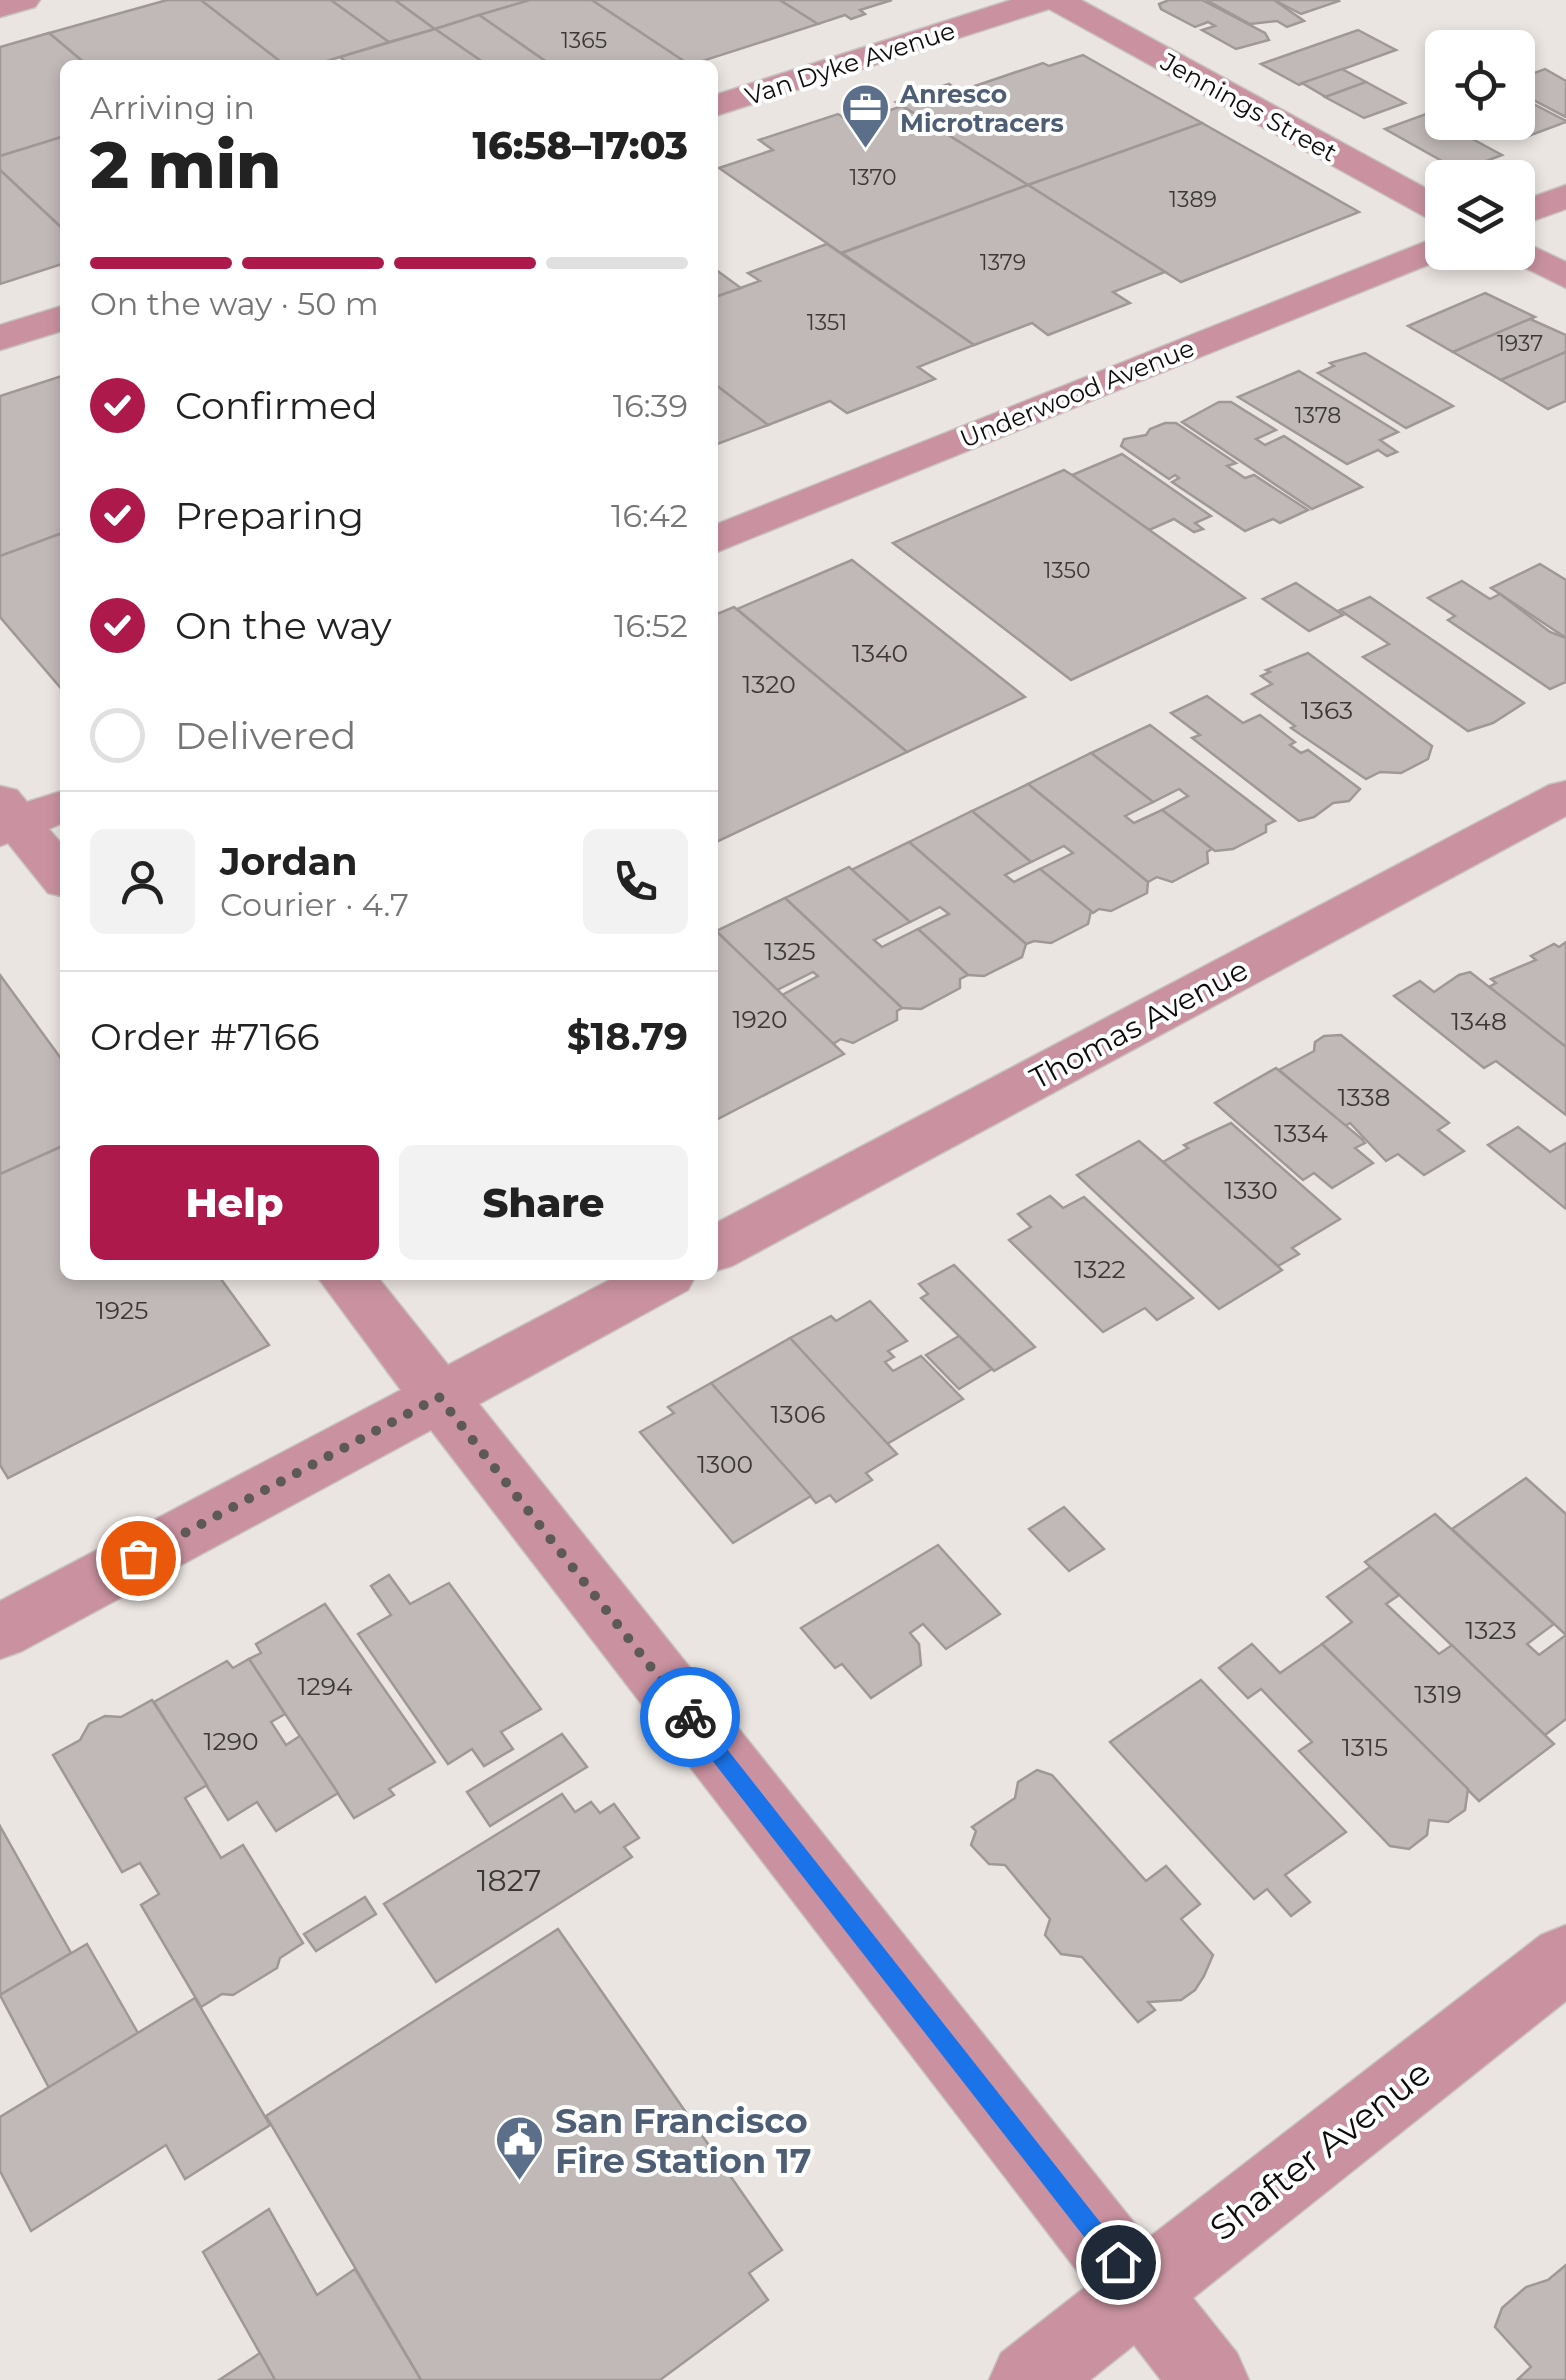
<!DOCTYPE html>
<meta charset="utf-8">
<style>
body{margin:0;font-family:Montserrat,sans-serif;background:#f2f2f2;color:#222;height:100vh;display:flex;flex-direction:column;font-size:38px;white-space:nowrap}
*{box-sizing:border-box;margin:0}
p{font-size:32px;color:#767676}
.icon{flex:none;width:55px;height:55px;fill:none;stroke:currentColor;stroke-width:2;stroke-linecap:round;stroke-linejoin:round}
.map{position:relative;flex:1;overflow:hidden}
.panel{position:absolute;left:60px;top:60px;width:658px;height:1220px;display:flex;flex-direction:column;background:#fff;border-radius:15px;box-shadow:0 5px 15px #0003}
.panel>*{flex:none}
.fabs{position:absolute;left:1425px;top:30px;display:grid;gap:20px}
.fabs a{display:grid;place-items:center;width:110px;height:110px;border-radius:15px;background:#fff;box-shadow:0 5px 15px #0003;font-size:50px}
.pin{position:absolute;display:grid;place-items:center;width:85px;height:85px;color:#fff;margin:-42px;border:5px solid #fff;border-radius:50%;box-shadow:0 2px 10px #0007}
.courier{position:absolute;display:grid;place-items:center;width:100px;height:100px;margin:-50px;border:8px solid #1a73e8;border-radius:50%;background:#fff;color:#222;box-shadow:0 2px 12px #0007}
.overview em{font-style:normal;font-weight:800}
.overview div{display:flex;flex-direction:column-reverse}
.overview{display:flex;align-items:center;justify-content:space-between;height:170px;padding:0 30px}
h1{font-size:65px;font-weight:800;line-height:75px}
.bar{display:grid;grid-template-columns:repeat(4,1fr);gap:15px 10px;align-content:center;height:120px;padding:0 30px}
.bar i{height:12px;border-radius:8px;background:#e0e0e0}
.bar .selected{background:#ac194a}
.bar p{grid-column:span 4}
.line{display:flex;align-items:center;gap:25px;padding:0 30px;border-top:2px solid #e0e0e0}
.line div{flex:1}
.round{display:grid;place-items:center;flex:none;width:105px;height:105px;border-radius:15px;background:#f2f2f2}
ol{padding:0 30px;list-style:none}
li{display:flex;align-items:center;gap:30px;height:110px}
li p{margin-inline-start:auto}
li .icon{padding:10px;border-radius:50%;background:#ac194a;color:#fff;stroke-width:4}
li:last-child{color:#767676}
li i{width:55px;height:55px;border:5px solid #e0e0e0;border-radius:50%}
.primary-button{display:flex;gap:20px;margin-top:auto;padding:20px 30px}
.primary-button a{flex:1;height:115px;border-radius:15px;background:#ac194a;color:#fff;font-size:40px;font-weight:800;line-height:115px;text-align:center}
.primary-button a+a{background:#f2f2f2;color:#222}
.map>svg:first-child{display:block}
</style>
<div class="map">
<svg width="1566" height="2380" viewBox="0 0 1566 2380">
<rect width="100%" height="100%" fill="#ebe5e1"/>
<g fill="#c0b9b7" stroke="#9f9896" stroke-width="2.5">
<path d="M 167,0 L 201,0 L 285,65 L 87,65 L 49,33 Z"/>
<path d="M 201,0 L 331,0 L 389,42 L 314,65 L 285,65 Z"/>
<path d="M 331,0 L 395,0 L 435,29 L 389,42 Z"/>
<path d="M 395,0 L 530,0 L 435,29 Z"/>
<path d="M 530,0 L 592,0 L 690,65 L 551,65 L 479,15 Z"/>
<path d="M 592,0 L 780,0 L 818,24 L 690,65 Z"/>
<path d="M 780,0 L 892,0 L 860,10 L 865,14 L 851,19 L 845,15 L 818,24 Z"/>
<path d="M 1169,0 L 1202,0 L 1265,33 L 1269,40 L 1236,49 L 1202,30 L 1215,26 L 1208,22 L 1195,27 L 1161,9 L 1159,4 Z"/>
<path d="M 1206,0 L 1274,0 L 1304,21 L 1287,27 L 1277,21 L 1250,24 Z"/>
<path d="M 1274,0 L 1338,0 L 1339,1 L 1301,14 Z"/>
<path d="M 479,15 L 551,65 L 487,65 L 435,29 Z"/>
<path d="M 435,29 L 487,65 L 350,65 L 340,57 Z"/>
<path d="M 1358,30 L 1396,50 L 1299,85 L 1261,64 Z"/>
<path d="M 49,33 L 87,65 L 65,65 L 65,136 L 0,156 L 0,47 Z"/>
<path d="M 1083,55 L 1202,123 L 1028,185 L 896,102 L 949,84 L 960,91 L 1043,63 L 1049,66 Z"/>
<path d="M 1342,69 L 1366,82 L 1326,97 L 1302,83 Z"/>
<path d="M 1545,69 L 1566,81 L 1566,117 L 1518,92 L 1518,79 Z"/>
<path d="M 1366,82 L 1405,103 L 1364,118 L 1325,97 Z"/>
<path d="M 1518,96 L 1566,121 L 1566,122 L 1523,138 L 1493,122 L 1518,122 Z"/>
<path d="M 902,106 L 1028,185 L 841,253 L 719,168 L 773,150 L 759,140 L 838,114 L 852,123 Z"/>
<path d="M 1426,114 L 1502,155 L 1460,171 L 1385,129 Z"/>
<path d="M 1202,123 L 1359,212 L 1181,282 L 1028,185 Z"/>
<path d="M 65,136 L 65,231 L 0,170 L 0,156 Z"/>
<path d="M 0,170 L 65,231 L 65,263 L 0,284 Z"/>
<path d="M 1028,185 L 1165,272 L 1113,292 L 1130,303 L 1048,335 L 1032,323 L 974,345 L 842,253 Z"/>
<path d="M 827,244 L 974,345 L 918,367 L 935,379 L 847,413 L 830,401 L 768,425 L 712,382 L 712,298 L 760,281 L 748,273 Z"/>
<path d="M 712,267 L 741,288 L 712,298 Z"/>
<path d="M 1485,293 L 1535,317 L 1453,352 L 1408,326 Z"/>
<path d="M 1530,319 L 1566,335 L 1566,352 L 1501,380 L 1453,352 Z"/>
<path d="M 1566,352 L 1566,401 L 1548,409 L 1501,380 Z"/>
<path d="M 1365,353 L 1453,406 L 1406,428 L 1318,373 L 1334,366 L 1330,363 Z"/>
<path d="M 1299,371 L 1398,432 L 1380,440 L 1397,452 L 1387,456 L 1378,450 L 1347,464 L 1238,397 Z"/>
<path d="M 65,375 L 65,532 L 0,556 L 0,396 Z"/>
<path d="M 712,382 L 768,425 L 712,446 Z"/>
<path d="M 1219,402 L 1231,402 L 1276,430 L 1256,439 L 1265,445 L 1284,436 L 1362,487 L 1312,509 L 1182,422 Z"/>
<path d="M 1165,423 L 1176,423 L 1236,463 L 1227,466 L 1245,478 L 1254,475 L 1308,510 L 1280,523 L 1273,519 L 1245,531 L 1172,482 L 1179,478 L 1175,475 L 1169,479 L 1121,446 L 1124,439 L 1146,435 L 1150,429 Z"/>
<path d="M 1122,454 L 1211,516 L 1195,523 L 1203,529 L 1194,532 L 1174,519 L 1149,530 L 1072,475 Z"/>
<path d="M 1064,470 L 1072,475 L 1245,598 L 1071,680 L 893,543 Z"/>
<path d="M 65,532 L 65,693 L 0,617 L 0,556 Z"/>
<path d="M 852,560 L 1025,697 L 907,752 L 737,609 Z"/>
<path d="M 1540,564 L 1566,580 L 1566,638 L 1491,588 Z"/>
<path d="M 1462,581 L 1490,599 L 1500,594 L 1550,632 L 1566,638 L 1566,682 L 1550,689 L 1448,620 L 1455,616 L 1428,598 Z"/>
<path d="M 1296,583 L 1343,615 L 1309,631 L 1263,599 Z"/>
<path d="M 1370,597 L 1524,703 L 1493,723 L 1468,731 L 1363,657 L 1389,644 L 1340,610 Z"/>
<path d="M 734,607 L 907,752 L 712,844 L 712,616 Z"/>
<path d="M 1308,653 L 1432,746 L 1428,759 L 1401,773 L 1380,772 L 1366,779 L 1291,728 L 1295,726 L 1252,694 L 1272,684 L 1261,676 L 1270,672 L 1266,670 Z"/>
<path d="M 1207,696 L 1243,723 L 1260,715 L 1295,742 L 1290,745 L 1301,753 L 1308,750 L 1360,789 L 1349,801 L 1333,803 L 1314,817 L 1299,821 L 1192,738 L 1200,735 L 1171,713 Z"/>
<path d="M 1150,725 L 1275,821 L 1266,825 L 1266,832 L 1233,849 L 1215,851 L 1162,810 L 1188,796 L 1179,789 L 1153,802 L 1091,753 Z"/>
<path d="M 1091,753 L 1153,802 L 1125,816 L 1134,823 L 1162,810 L 1212,849 L 1207,852 L 1208,863 L 1172,882 L 1157,877 L 1148,882 L 1028,784 Z"/>
<path d="M 1028,784 L 1148,882 L 1147,893 L 1111,911 L 1099,909 L 1093,913 L 1040,869 L 1073,853 L 1064,846 L 1031,862 L 972,811 Z"/>
<path d="M 972,811 L 1031,862 L 1005,875 L 1014,882 L 1040,869 L 1091,911 L 1088,924 L 1051,943 L 1034,941 L 1026,944 L 909,842 Z"/>
<path d="M 909,842 L 1026,944 L 1022,957 L 984,976 L 968,975 L 918,929 L 949,914 L 940,907 L 910,922 L 851,870 Z"/>
<path d="M 849,867 L 910,922 L 874,940 L 882,947 L 918,929 L 968,975 L 960,979 L 960,988 L 921,1009 L 902,1008 L 785,898 Z"/>
<path d="M 785,898 L 902,1008 L 897,1011 L 897,1020 L 853,1043 L 841,1039 L 833,1044 L 782,995 L 818,976 L 813,972 L 777,990 L 716,931 Z"/>
<path d="M 712,927 L 844,1054 L 712,1122 Z"/>
<path d="M 1566,942 L 1566,1047 L 1489,987 L 1496,983 L 1491,979 L 1536,960 L 1531,956 L 1554,944 L 1559,947 Z"/>
<path d="M 1470,972 L 1566,1047 L 1566,1115 L 1496,1061 L 1484,1068 L 1394,996 L 1420,981 L 1434,992 L 1459,975 Z"/>
<path d="M 0,975 L 65,1064 L 65,1145 L 0,1174 Z"/>
<path d="M 1341,1035 L 1449,1123 L 1438,1130 L 1464,1151 L 1424,1175 L 1398,1154 L 1386,1161 L 1350,1123 L 1345,1126 L 1279,1070 L 1314,1051 L 1315,1042 L 1324,1036 Z"/>
<path d="M 1276,1068 L 1362,1139 L 1365,1143 L 1355,1148 L 1373,1163 L 1332,1188 L 1314,1173 L 1303,1180 L 1215,1103 Z"/>
<path d="M 1231,1123 L 1340,1219 L 1292,1248 L 1299,1254 L 1278,1266 L 1163,1162 L 1188,1148 L 1184,1145 Z"/>
<path d="M 1518,1127 L 1550,1152 L 1566,1143 L 1566,1209 L 1488,1145 Z"/>
<path d="M 1139,1141 L 1163,1162 L 1282,1270 L 1219,1309 L 1077,1175 Z"/>
<path d="M 65,1145 L 65,1275 L 218,1275 L 269,1345 L 8,1478 L 0,1465 L 0,1174 Z"/>
<path d="M 1050,1196 L 1063,1208 L 1084,1197 L 1193,1298 L 1157,1320 L 1145,1308 L 1103,1332 L 1009,1240 L 1031,1227 L 1018,1214 Z"/>
<path d="M 954,1265 L 1035,1347 L 994,1371 L 921,1298 L 928,1294 L 919,1284 Z"/>
<path d="M 870,1301 L 907,1341 L 888,1351 L 894,1357 L 885,1362 L 893,1371 L 921,1356 L 963,1399 L 887,1444 L 790,1338 L 831,1316 L 836,1321 Z"/>
<path d="M 959,1336 L 992,1369 L 959,1389 L 926,1355 Z"/>
<path d="M 790,1338 L 897,1454 L 866,1473 L 872,1480 L 836,1502 L 830,1495 L 816,1503 L 711,1383 Z"/>
<path d="M 711,1383 L 811,1496 L 733,1543 L 640,1432 L 674,1413 L 668,1407 Z"/>
<path d="M 1526,1478 L 1566,1514 L 1566,1635 L 1452,1529 Z"/>
<path d="M 1064,1507 L 1104,1549 L 1069,1571 L 1029,1529 Z"/>
<path d="M 1435,1514 L 1554,1624 L 1527,1644 L 1539,1655 L 1566,1635 L 1566,1719 L 1545,1735 L 1365,1562 Z"/>
<path d="M 938,1545 L 1000,1614 L 946,1649 L 923,1624 L 910,1633 L 919,1644 L 921,1665 L 871,1698 L 842,1664 L 835,1668 L 801,1628 Z"/>
<path d="M 1370,1567 L 1399,1595 L 1386,1604 L 1439,1654 L 1452,1645 L 1554,1744 L 1479,1801 L 1322,1644 L 1352,1622 L 1327,1597 Z"/>
<path d="M 389,1575 L 410,1604 L 449,1583 L 541,1709 L 501,1732 L 513,1749 L 484,1766 L 472,1749 L 448,1764 L 358,1634 L 391,1615 L 371,1586 Z"/>
<path d="M 325,1604 L 435,1762 L 389,1789 L 394,1795 L 354,1818 L 249,1659 L 261,1653 L 256,1644 Z"/>
<path d="M 1252,1644 L 1280,1673 L 1322,1644 L 1468,1789 L 1465,1810 L 1448,1822 L 1429,1820 L 1427,1835 L 1409,1849 L 1390,1846 L 1299,1751 L 1312,1742 L 1261,1689 L 1248,1698 L 1219,1668 Z"/>
<path d="M 249,1659 L 285,1714 L 271,1722 L 286,1745 L 300,1736 L 338,1793 L 276,1831 L 257,1802 L 228,1820 L 154,1702 L 227,1661 L 233,1668 Z"/>
<path d="M 1201,1680 L 1346,1832 L 1285,1875 L 1310,1902 L 1291,1916 L 1267,1889 L 1254,1899 L 1110,1742 Z"/>
<path d="M 152,1700 L 207,1785 L 185,1798 L 221,1858 L 243,1845 L 303,1943 L 280,1958 L 277,1968 L 233,1995 L 222,1994 L 201,2007 L 141,1905 L 159,1894 L 140,1863 L 122,1872 L 53,1755 L 80,1740 L 89,1724 L 105,1716 L 121,1717 Z"/>
<path d="M 562,1734 L 587,1767 L 490,1826 L 467,1792 Z"/>
<path d="M 1037,1770 L 1052,1775 L 1146,1881 L 1166,1866 L 1200,1904 L 1181,1919 L 1213,1955 L 1204,1976 L 1195,1990 L 1181,2000 L 1148,2002 L 1155,2010 L 1138,2022 L 1082,1957 L 1061,1954 L 1045,1935 L 1050,1919 L 1005,1865 L 989,1864 L 971,1845 L 976,1831 L 972,1827 L 1015,1798 L 1018,1782 Z"/>
<path d="M 562,1794 L 575,1812 L 591,1802 L 600,1813 L 614,1804 L 639,1838 L 624,1847 L 632,1857 L 436,1982 L 384,1904 Z"/>
<path d="M 0,1826 L 71,1953 L 0,1995 Z"/>
<path d="M 365,1897 L 376,1914 L 316,1951 L 304,1934 Z"/>
<path d="M 558,1929 L 782,2250 L 749,2273 L 768,2300 L 660,2380 L 421,2380 L 266,2116 Z"/>
<path d="M 87,1944 L 138,2033 L 49,2088 L 0,1995 Z"/>
<path d="M 195,1998 L 270,2125 L 185,2179 L 166,2145 L 31,2231 L 0,2171 L 0,2117 Z"/>
<path d="M 269,2209 L 317,2295 L 355,2269 L 421,2380 L 275,2380 L 203,2252 Z"/>
<path d="M 1566,2265 L 1566,2380 L 1517,2380 L 1531,2367 L 1495,2327 L 1502,2308 L 1526,2287 L 1548,2280 Z"/>
<path d="M 260,2353 L 275,2380 L 219,2380 Z"/>
</g>
<g fill="none" stroke-linecap="round" stroke-linejoin="round">
<defs>
<g id="minor">
<path d="M 0,0 L 40,0 L 35,7 L 0,17 Z"/>
<path d="M 1011,0 L 1081,0 L 1442,197 L 1442,222 L 1429,219 L 1049,9 L 712,117 L 712,96 Z"/>
<path d="M 1566,185 L 1566,209 L 1518,226 L 1518,202 Z"/>
<path d="M 1442,235 L 1442,252 L 1455,254 L 712,554 L 712,526 Z"/>
<path d="M 1518,239 L 1566,262 L 1566,288 L 1505,258 L 1501,252 L 1518,252 Z"/>
<path d="M 65,305 L 65,330 L 0,350 L 0,325 Z"/>
<path d="M 1566,781 L 1566,816 L 732,1266 L 712,1272 L 712,1225 L 1549,785 Z"/>
<path d="M 0,786 L 17,790 L 27,802 L 65,790 L 65,822 L 49,829 L 65,848 L 65,897 L 48,893 L 8,843 L 0,846 Z"/>
<path d="M 316,1275 L 376,1275 L 448,1365 L 619,1275 L 696,1275 L 688,1290 L 479,1404 L 1147,2239 L 1541,1935 L 1566,1925 L 1566,2001 L 1193,2298 L 1237,2353 L 1249,2380 L 1161,2380 L 1134,2345 L 1090,2380 L 989,2380 L 1001,2353 L 1088,2285 L 431,1430 L 22,1651 L 0,1659 L 0,1601 L 401,1390 Z"/>
</g>
</defs>
<use href="#minor" stroke="#c8c2bf" stroke-width="3"/>
<use href="#minor" fill="#ca92a1" fill-rule="evenodd"/>
</g>
<path fill="#1a73e8" d="M 690,1708 L 697,1711 L 1126,2255 L 1129,2262 L 1126,2270 L 1118,2274 L 1110,2270 L 683,1723 L 683,1711 Z"/>
<g fill="none" stroke-linecap="round" stroke-linejoin="round">
<path stroke="#5c5957" stroke-width="10" stroke-dasharray="0 18" d="M 138,1558 L 439,1397 L 690,1717"/>
</g>
<defs>
<symbol id="office-pin" viewBox="-11 -11 22 30"><path d="M0 17L-7.5 6A9.5 9.5 0 1 1 7.5 6Z" fill="#5c6f8a" stroke="#fff"/><path d="M-6-3h4V-5.5h4V-3h4V5H-6ZM-1-4.5V-3h2v-1.5ZM-6 0V1H6V0Z" fill="#fff"/></symbol>
<symbol id="civic-pin" viewBox="-11 -11 22 30"><path d="M0 17L-7.5 6A9.5 9.5 0 1 1 7.5 6Z" fill="#5c6f8a" stroke="#fff"/><path d="M-.6-6.5H3V-4.5H.6V-3L4-1V1h2V6H-6V1h2V-1L-.6-3ZM-1.2 2.5V6h2.4V2.5Z" fill="#fff"/></symbol>
</defs>
<g fill-rule="evenodd">
<use href="#office-pin" x="838" y="80" width="55" height="75"/>
<use href="#civic-pin" x="492" y="2112" width="55" height="75"/>
</g>
<g text-anchor="middle" dominant-baseline="central" stroke-width="8" stroke-linejoin="round" paint-order="stroke">
<g font-size="22" fill="#3b3837">
<text x="584" y="40">1365</text>
<text x="873" y="177">1370</text>
<text x="1193" y="199">1389</text>
<text x="1003" y="262">1379</text>
<text x="827" y="322">1351</text>
<text x="1520" y="343">1937</text>
<text x="1318" y="415">1378</text>
<text x="1067" y="570">1350</text>
</g>
<g font-size="25" fill="#0f0d0c" stroke="#fff">
<text transform="translate(850 63) rotate(-18)">Van Dyke Avenue</text>
<text transform="translate(1249 107) rotate(29)">Jennings Street</text>
<text transform="translate(1077 393) rotate(-22)">Underwood Avenue</text>
</g>
<g font-size="25" font-weight="bold" fill="#4e5e75" stroke="#fff" text-anchor="start">
<text x="900" y="94">Anresco<tspan x="900" dy="29">Microtracers</tspan></text>
</g>
<g font-size="25" fill="#3b3837">
<text x="880" y="653">1340</text>
<text x="769" y="684">1320</text>
<text x="1327" y="710">1363</text>
<text x="790" y="951">1325</text>
<text x="760" y="1019">1920</text>
<text x="1479" y="1021">1348</text>
<text x="1364" y="1097">1338</text>
<text x="1301" y="1133">1334</text>
<text x="1251" y="1190">1330</text>
<text x="1100" y="1269">1322</text>
<text x="122" y="1310">1925</text>
<text x="798" y="1414">1306</text>
<text x="725" y="1464">1300</text>
<text x="1491" y="1630">1323</text>
<text x="325" y="1686">1294</text>
<text x="1438" y="1694">1319</text>
<text x="231" y="1741">1290</text>
<text x="1365" y="1747">1315</text>
</g>
<g font-size="30" fill="#0f0d0c" stroke="#fff">
<text transform="translate(1139 1024) rotate(-28)">Thomas Avenue</text>
</g>
<g font-size="30" fill="#3b3837">
<text x="509" y="1880">1827</text>
</g>
<g font-size="35" font-weight="bold" fill="#4e5e75" stroke="#fff" text-anchor="start">
<text x="555" y="2120">San Francisco<tspan x="555" dy="40">Fire Station 17</tspan></text>
</g>
<g font-size="35" fill="#0f0d0c" stroke="#fff">
<text transform="translate(1320 2150) rotate(-38)">Shafter Avenue</text>
</g>
</g>
</svg>
<div class="fabs">
<a><svg class="icon" aria-label="locate" viewBox="0 0 24 24"><circle cx="12" cy="12" r="6"/><path d="M12 2v4M12 18v4M2 12h4M18 12h4"/></svg></a>
<a><svg class="icon" aria-label="layers" viewBox="0 0 24 24"><path d="M12 4l9 5-9 5-9-5zM3 14l9 5 9-5"/></svg></a>
</div>
<div class="pin" style="left:138px;top:1558px;background:#ea580c"><svg class="icon" aria-label="bag" viewBox="0 0 24 24"><path d="M5 8h14l-1 12H6zM9 8a3 3 0 0 1 6 0"/></svg></div>
<div class="pin" style="left:1118px;top:2262px;background:#1f2937"><svg class="icon" aria-label="home" viewBox="0 0 24 24"><path d="M3 11l9-7 9 7M6 9v11h12V9"/></svg></div>
<div class="courier" style="left:690px;top:1717px"><svg class="icon" aria-label="bike" viewBox="0 0 24 24"><circle cx="6" cy="16" r="4"/><circle cx="18" cy="16" r="4"/><path d="M6 16l4-8h5l3 8M10 8l3 8H6M13 5h3"/></svg></div>
<section class="panel">
<div class="overview"><div><h1>2 min</h1><p>Arriving in</p></div><em>16:58–17:03</em></div>
<div class="bar"><i class="selected"></i><i class="selected"></i><i class="selected"></i><i></i><p>On the way · 50 m</p></div>
<ol>
<li><svg class="icon" aria-label="check" viewBox="0 0 24 24"><path d="M5 12l5 5 9-10"/></svg>Confirmed<p>16:39</p></li>
<li><svg class="icon" aria-label="check" viewBox="0 0 24 24"><path d="M5 12l5 5 9-10"/></svg>Preparing<p>16:42</p></li>
<li><svg class="icon" aria-label="check" viewBox="0 0 24 24"><path d="M5 12l5 5 9-10"/></svg>On the way<p>16:52</p></li>
<li><i></i>Delivered</li>
</ol>
<div class="line" style="height:180px"><a class="round"><svg class="icon" aria-label="person" viewBox="0 0 24 24"><circle cx="12" cy="8" r="4"/><path d="M4 21q1-7 8-7t8 7"/></svg></a><div><b>Jordan</b><p>Courier · 4.7</p></div><a class="round"><svg class="icon" aria-label="phone" viewBox="0 0 24 24"><path d="M5 4h4l2 5-3 2q2 4 5 5l2-3 5 2v4C11 20 4 13 5 4z"/></svg></a></div>
<div class="line" style="height:130px"><div>Order #7166</div><b>$18.79</b></div>
<div class="primary-button"><a>Help</a><a>Share</a></div>
</section>
</div>
